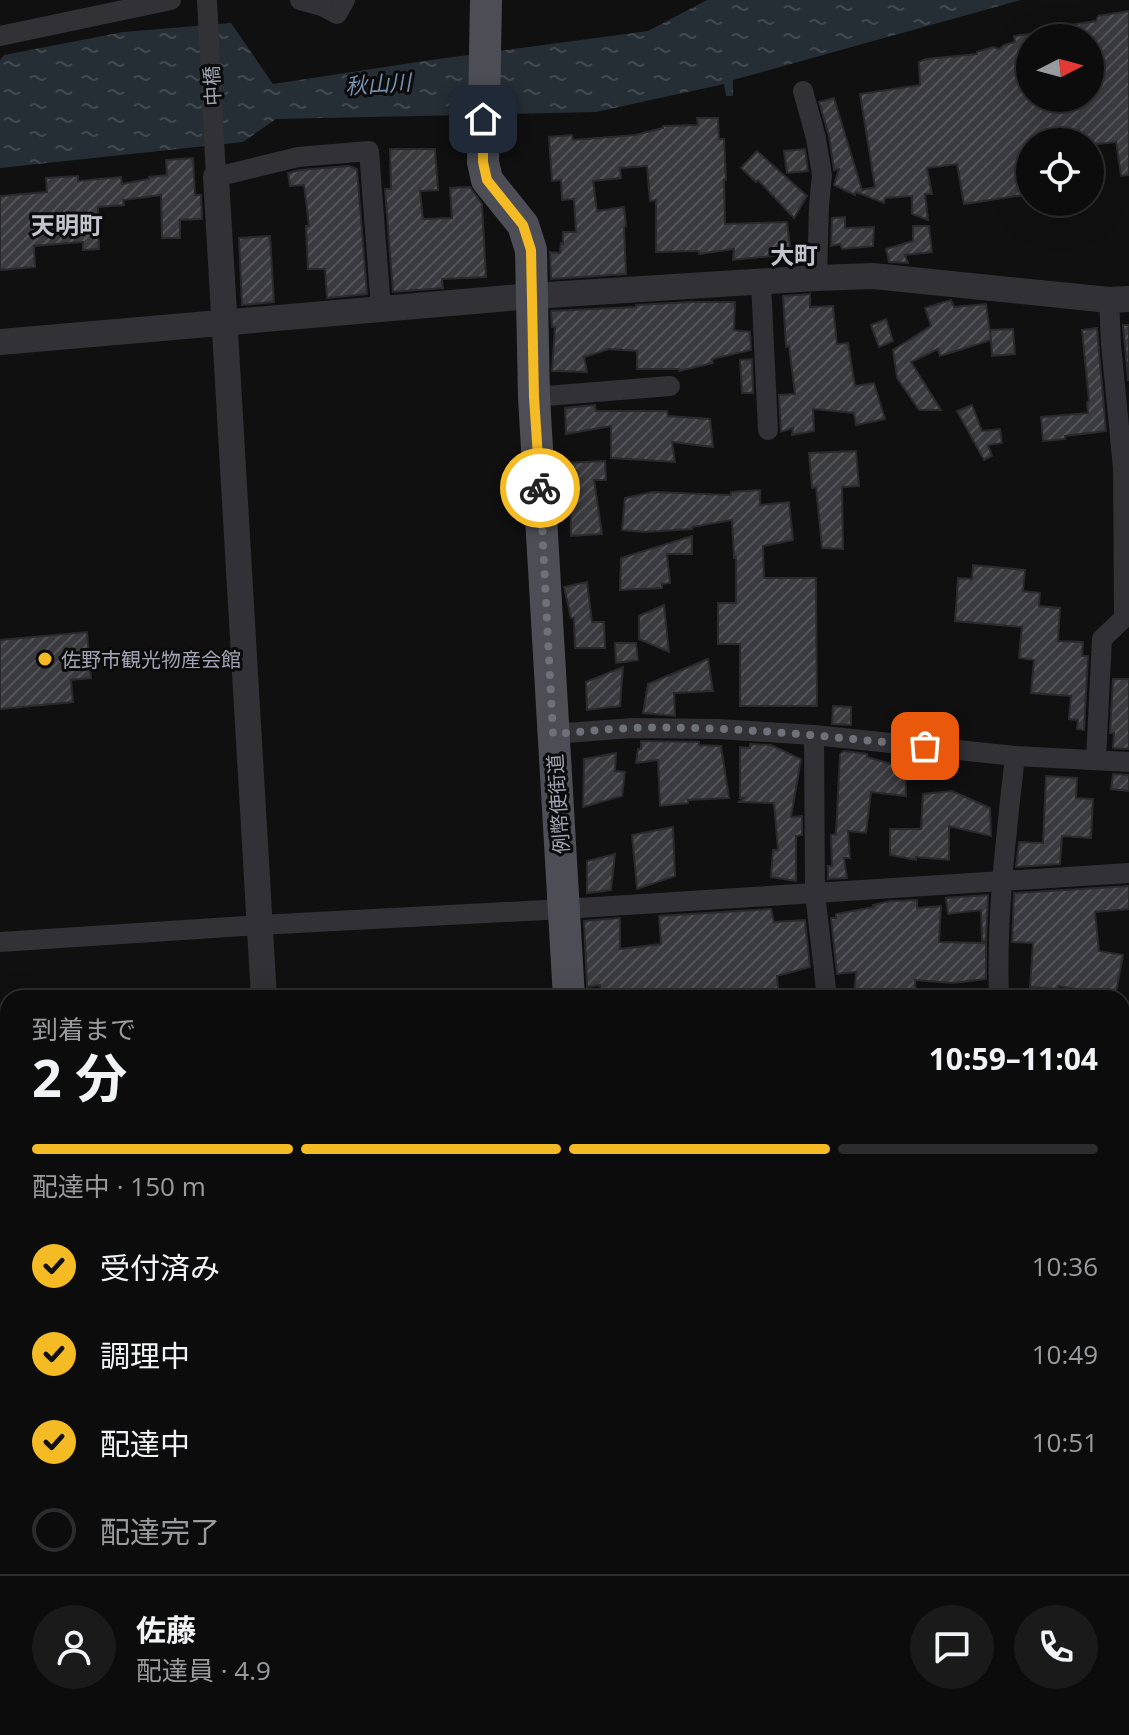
<!DOCTYPE html>
<html lang="ja">
<meta charset="utf-8">
<style>
body{margin:0;font-family:"Open Sans","Noto Sans JP",sans-serif;background:#1a1a1b;color:#f1f3f6;height:100vh;display:flex;flex-direction:column;font-size:30px;white-space:nowrap}
*{box-sizing:border-box;margin:0}
p{font-size:26px;color:#9a9b9d}
.icon{flex:none;width:44px;height:44px;fill:none;stroke:currentColor;stroke-width:2;stroke-linecap:round;stroke-linejoin:round}
.map{position:relative;flex:1;overflow:hidden}
.side{position:absolute;left:0px;top:990px;width:1130px;height:746px;display:flex;flex-direction:column;background:#0c0c0d;border-radius:24px 24px 0 0;box-shadow:0 8px 32px #0002,0 0 0 2px #2c2c2e}
.side>*{flex:none}
.needle{width:52px;rotate:84deg}
.fabs{position:absolute;left:1016px;top:24px;display:grid;gap:16px}
.fabs a{display:grid;place-items:center;width:88px;height:88px;border-radius:50%;background:#0c0c0d;box-shadow:0 8px 32px #0002,0 0 0 2px #2c2c2e;font-size:40px}
.pin{position:absolute;display:grid;place-items:center;width:68px;height:68px;color:#fff;margin:-34px;border-radius:16px;box-shadow:0 4px 12px #0006}
.courier{position:absolute;display:grid;place-items:center;width:80px;height:80px;margin:-40px;border:6px solid #f5bb24;border-radius:50%;background:#fff;color:#222;box-shadow:0 2px 10px #0007}
.overview em{font-style:normal;font-weight:700}
.overview div{display:flex;flex-direction:column-reverse}
.overview{display:flex;align-items:center;justify-content:space-between;height:136px;padding:0 32px}
h1{font-size:52px;font-weight:700;line-height:60px}
.bar{display:grid;grid-template-columns:repeat(4,1fr);gap:12px 8px;align-content:center;height:96px;padding:0 32px}
.bar i{height:10px;border-radius:6px;background:#2c2c2e}
.bar .on{background:#f5bb24}
.bar p{grid-column:span 4}
.line{display:flex;align-items:center;gap:20px;padding:0 32px;border-top:2px solid #2c2c2e}
.line div{flex:1}
.round{display:grid;place-items:center;flex:none;width:84px;height:84px;border-radius:42px;background:#1a1a1b}
ol{padding:0 32px;list-style:none}
li{display:flex;align-items:center;gap:24px;height:88px}
li p{margin-inline-start:auto}
li .icon{padding:8px;border-radius:50%;background:#f5bb24;color:#111;stroke-width:4}
li:last-child{color:#9a9b9d}
li i{width:44px;height:44px;border:4px solid #2c2c2e;border-radius:50%}
.map>svg:first-child{display:block}
</style>
<div class="map">
<svg width="1129" height="1735" viewBox="0 0 1129 1735">
<defs>
<pattern id="water-ripples" width="26" height="14" patternUnits="userSpaceOnUse" patternTransform="scale(2)"><rect width="26" height="14" fill="#262e35"/><path d="M2 4q2-2 4 0t4 0M15 11q2-2 4 0t4 0" fill="none" stroke="#424950"/></pattern>
<pattern id="building-hatch" width="6" height="6" patternUnits="userSpaceOnUse" patternTransform="scale(2)"><rect width="6" height="6" fill="#3a3a3f"/><path d="M-1 1l2-2M0 6l6-6M5 7l2-2" fill="none" stroke="#535458"/></pattern>
</defs>
<rect width="100%" height="100%" fill="#101011"/>
<path fill="#1c241d" d="M 1129,1670 L 1129,1735 L 1109,1735 L 1108,1728 L 1122,1728 L 1122,1671 Z"/>
<path fill="url(#water-ripples)" d="M 707,0 L 1021,0 L 733,80 L 733,96 L 726,96 L 724,84 L 596,112 L 276,119 L 243,142 L 0,168 L 0,60 L 4,55 L 123,32 L 231,23 L 273,84 L 431,60 L 648,31 Z"/>
<g fill="url(#building-hatch)" stroke="#2a2a2d" stroke-width="2">
<path d="M 1129,11 L 1129,175 L 1121,176 L 1116,142 L 1090,145 L 1090,142 L 1030,142 L 1030,194 L 964,204 L 957,164 L 927,168 L 932,194 L 925,194 L 928,220 L 912,214 L 912,196 L 885,198 L 884,203 L 856,192 L 855,195 L 834,185 L 839,169 L 834,170 L 829,136 L 819,102 L 834,98 L 862,190 L 875,187 L 860,94 L 920,85 L 919,62 L 926,59 L 977,54 L 977,52 L 993,47 L 999,49 L 1004,45 L 1015,42 L 1014,36 L 1030,34 L 1030,98 L 1090,98 L 1090,38 L 1038,38 L 1038,30 L 1096,21 L 1098,16 Z"/>
<path d="M 697,118 L 718,118 L 719,139 L 724,139 L 726,180 L 724,180 L 725,224 L 787,222 L 791,254 L 733,260 L 734,249 L 699,254 L 699,251 L 656,252 L 656,200 L 650,201 L 647,166 L 620,168 L 621,178 L 593,181 L 597,211 L 624,207 L 626,226 L 624,227 L 626,274 L 551,279 L 550,252 L 560,253 L 561,243 L 563,244 L 563,232 L 576,232 L 574,199 L 562,200 L 561,180 L 552,181 L 549,137 L 572,135 L 573,140 L 635,135 L 663,128 L 663,126 L 698,125 Z"/>
<path d="M 390,149 L 435,149 L 438,190 L 420,191 L 423,219 L 452,218 L 450,188 L 470,187 L 482,204 L 486,277 L 442,279 L 443,288 L 393,292 L 385,189 L 391,189 Z"/>
<path d="M 805,149 L 808,171 L 787,173 L 784,151 Z"/>
<path d="M 757,151 L 807,196 L 794,218 L 758,180 L 756,182 L 741,168 Z"/>
<path d="M 193,158 L 195,195 L 201,195 L 202,219 L 180,220 L 180,238 L 162,238 L 161,195 L 123,200 L 124,205 L 98,207 L 99,249 L 83,250 L 83,242 L 34,246 L 35,267 L 0,270 L 0,196 L 47,192 L 46,178 L 78,176 L 78,181 L 121,177 L 122,184 L 149,179 L 149,177 L 167,175 L 166,160 Z"/>
<path d="M 349,166 L 357,169 L 367,294 L 327,298 L 325,269 L 308,269 L 306,226 L 309,226 L 304,185 L 290,186 L 288,173 L 300,170 Z"/>
<path d="M 845,217 L 845,228 L 874,227 L 873,246 L 842,249 L 840,244 L 831,246 L 832,218 Z"/>
<path d="M 913,226 L 929,226 L 932,252 L 905,255 L 908,263 L 889,262 L 886,249 L 913,241 Z"/>
<path d="M 270,236 L 274,302 L 242,305 L 239,238 Z"/>
<path d="M 810,294 L 810,307 L 833,306 L 837,344 L 848,343 L 855,386 L 874,383 L 885,419 L 856,425 L 854,413 L 813,409 L 814,431 L 792,435 L 793,428 L 781,432 L 779,395 L 795,394 L 789,346 L 786,347 L 783,296 Z"/>
<path d="M 951,300 L 954,307 L 986,304 L 991,339 L 990,330 L 1013,329 L 1015,354 L 992,356 L 991,340 L 940,356 L 938,349 L 911,362 L 941,410 L 919,410 L 897,378 L 893,350 L 931,326 L 925,308 Z"/>
<path d="M 692,302 L 735,302 L 734,330 L 750,332 L 751,350 L 712,359 L 713,363 L 679,371 L 679,369 L 637,369 L 637,351 L 609,349 L 584,357 L 587,372 L 552,371 L 555,327 L 552,327 L 551,311 L 636,307 L 636,305 Z"/>
<path d="M 886,319 L 893,341 L 879,347 L 871,325 Z"/>
<path d="M 1123,325 L 1129,325 L 1129,380 L 1128,380 Z"/>
<path d="M 1097,328 L 1106,431 L 1065,436 L 1065,439 L 1043,441 L 1041,417 L 1088,413 L 1087,402 L 1089,401 L 1082,330 Z"/>
<path d="M 752,359 L 753,393 L 742,393 L 740,360 Z"/>
<path d="M 595,405 L 596,411 L 667,411 L 668,416 L 710,419 L 713,447 L 672,442 L 675,462 L 611,458 L 611,426 L 566,434 L 565,408 Z"/>
<path d="M 972,405 L 982,431 L 1000,429 L 1002,443 L 988,445 L 992,456 L 984,460 L 957,411 Z"/>
<path d="M 856,451 L 859,486 L 842,487 L 843,549 L 822,548 L 816,487 L 812,488 L 809,453 Z"/>
<path d="M 605,461 L 606,480 L 594,480 L 602,534 L 571,536 L 570,481 L 565,481 L 565,463 Z"/>
<path d="M 760,490 L 760,505 L 789,502 L 793,540 L 763,546 L 764,578 L 816,578 L 817,706 L 740,706 L 740,644 L 718,644 L 718,603 L 736,603 L 736,557 L 734,558 L 732,520 L 692,527 L 692,529 L 645,532 L 622,530 L 625,498 L 652,492 L 731,495 L 731,492 Z"/>
<path d="M 692,536 L 692,554 L 667,554 L 670,583 L 662,584 L 662,588 L 620,590 L 621,558 Z"/>
<path d="M 973,565 L 1025,570 L 1023,591 L 1040,593 L 1039,606 L 1060,608 L 1058,641 L 1083,642 L 1082,656 L 1088,656 L 1084,730 L 1077,729 L 1078,720 L 1069,719 L 1071,696 L 1031,693 L 1034,660 L 1019,658 L 1022,627 L 955,621 L 958,578 L 972,579 Z"/>
<path d="M 587,582 L 592,622 L 604,622 L 605,648 L 575,648 L 574,618 L 571,618 L 564,587 Z"/>
<path d="M 664,605 L 669,652 L 639,639 L 639,616 Z"/>
<path d="M 87,632 L 91,678 L 71,680 L 73,702 L 0,709 L 0,640 Z"/>
<path d="M 615,643 L 636,643 L 638,660 L 616,663 Z"/>
<path d="M 708,659 L 713,691 L 674,693 L 675,716 L 643,713 L 648,684 Z"/>
<path d="M 623,667 L 620,706 L 587,710 L 586,682 Z"/>
<path d="M 1113,679 L 1129,679 L 1129,749 L 1113,748 L 1114,733 L 1110,733 Z"/>
<path d="M 833,706 L 851,707 L 851,725 L 832,724 Z"/>
<path d="M 641,741 L 699,742 L 699,745 L 721,746 L 729,798 L 688,800 L 688,803 L 660,806 L 658,760 L 636,763 L 638,749 L 641,749 Z"/>
<path d="M 750,744 L 771,745 L 801,759 L 791,817 L 802,816 L 802,835 L 796,836 L 796,881 L 771,877 L 773,850 L 778,850 L 774,803 L 739,802 L 744,798 L 740,798 L 740,747 L 750,748 Z"/>
<path d="M 844,751 L 867,754 L 867,757 L 905,768 L 906,796 L 871,792 L 866,833 L 848,831 L 850,858 L 844,858 L 847,878 L 828,879 L 828,866 L 832,866 L 831,835 L 836,834 L 840,754 Z"/>
<path d="M 616,753 L 615,771 L 625,772 L 622,796 L 583,807 L 584,759 Z"/>
<path d="M 1113,774 L 1129,775 L 1129,791 L 1111,789 Z"/>
<path d="M 1046,776 L 1077,778 L 1076,798 L 1093,799 L 1091,838 L 1062,836 L 1060,864 L 1016,867 L 1019,842 L 1043,843 Z"/>
<path d="M 952,791 L 990,808 L 991,836 L 949,826 L 949,860 L 916,857 L 916,860 L 890,855 L 890,829 L 921,829 L 923,794 Z"/>
<path d="M 673,827 L 675,876 L 637,889 L 632,835 Z"/>
<path d="M 615,854 L 611,890 L 587,893 L 587,861 Z"/>
<path d="M 1129,886 L 1129,909 L 1095,912 L 1099,951 L 1123,955 L 1115,998 L 1087,998 L 1088,991 L 1058,986 L 1058,989 L 1030,987 L 1033,943 L 1012,942 L 1014,893 Z"/>
<path d="M 988,895 L 986,941 L 982,941 L 981,910 L 948,914 L 946,898 Z"/>
<path d="M 917,900 L 917,908 L 941,906 L 939,942 L 986,943 L 986,979 L 952,983 L 915,980 L 916,998 L 854,998 L 856,972 L 837,974 L 831,918 L 836,918 L 836,914 L 874,907 L 873,905 L 890,901 Z"/>
<path d="M 771,909 L 774,922 L 805,920 L 810,967 L 777,976 L 779,998 L 599,998 L 600,985 L 587,987 L 584,921 L 620,918 L 620,949 L 661,944 L 659,916 Z"/>
</g>
<g fill="none" stroke-linecap="round" stroke-linejoin="round">
<g stroke="#313136" stroke-width="20">
<path d="M 207,0 L 216,177 L 298,157 L 369,151 L 381,309"/>
<path d="M 300,0 L 322,6 L 337,14 L 345,0"/>
<path d="M 0,36 L 171,0"/>
<path d="M 803,91 L 816,138 L 822,175 L 819,205 L 817,278"/>
<path d="M 761,282 L 768,430"/>
<path d="M 534,397 L 670,386"/>
<path d="M 553,734 L 632,728 L 718,729 L 814,735 L 1015,756 L 1129,762"/>
<path d="M 814,735 L 815,893 L 827,998"/>
<path d="M 1096,759 L 1102,639 L 1124,618 L 1123,468 L 1111,344 L 1109,300"/>
<path d="M 0,942 L 259,925 L 564,909 L 1129,873"/>
<path d="M 999,998 C 996,917 1006,837 1015,756"/>
<path d="M 1122,1058 L 1129,1060"/>
<path d="M 1122,1392 L 1129,1392"/>
<path d="M 1122,1662 L 1129,1662"/>
<path d="M 760,1728 L 761,1735"/>
<path d="M 884,1728 L 884,1735"/>
<path d="M 990,1728 L 991,1735"/>
<path d="M 1097,1728 L 1098,1735"/>
</g>
<g stroke="#313136" stroke-width="26">
<path d="M 216,177 L 264,998"/>
<path d="M 0,342 L 532,296 L 817,278 L 873,276 L 1109,300 L 1129,299"/>
<path d="M 0,1319 L 8,1318"/>
<path d="M 1122,1536 L 1129,1536"/>
<path d="M 0,1591 L 5,1735"/>
<path d="M 307,1728 L 308,1735"/>
</g>
<path stroke="#3f4046" stroke-width="30" d="M 1122,1240 L 1129,1239"/>
<g stroke="#4d4e55" stroke-width="32">
<path d="M 486,0 L 483,162 L 487,180 L 523,225 L 531,250 L 534,397 L 569,998"/>
<path d="M 613,1728 L 613,1735"/>
</g>
</g>
<g fill="none" stroke-linecap="round" stroke-linejoin="round">
<path stroke="#6e717a" stroke-width="8" stroke-dasharray="0 14.4" d="M 540,488 L 553,734 C 580,732 606,729 633,728 C 730,725 828,737 925,746"/>
<path stroke="#f5bb24" stroke-width="10" d="M 483,119 L 483,162 L 487,180 L 523,225 L 531,250 L 534,397 L 540,488"/>
</g>
<circle fill="#f5bb24" stroke="#0b0b0c" stroke-width="3" cx="45" cy="659" r="8"/>
<g text-anchor="middle" dominant-baseline="central" stroke-width="6" stroke-linejoin="round" paint-order="stroke">
<g font-size="20" fill="#a1a5b3" stroke="#0b0b0c">
<text transform="translate(212 86) rotate(-93)">中橋</text>
<text transform="translate(558 804) rotate(-94)">例幣使街道</text>
</g>
<g font-size="20" fill="#a1a5b3" stroke="#0b0b0c" text-anchor="start">
<text x="61" y="659">佐野市観光物産会館</text>
</g>
<g font-size="22" font-style="italic" fill="#7691af" stroke="#0b0b0c">
<text transform="translate(378 83) rotate(-4)">秋山川</text>
</g>
<g font-size="24" font-weight="bold" fill="#c2c4ce" stroke="#0b0b0c">
<text x="67" y="224">天明町</text>
<text x="794" y="254">大町</text>
</g>
</g>
</svg>
<div class="fabs">
<a><svg class="needle" viewBox="-14 -14 28 28"><path d="M0-13l5 13h-10z" fill="#e53935"/><path d="M0 13l5-13h-10z" fill="#9a9b9d"/></svg></a>
<a><svg class="icon" aria-label="locate" viewBox="0 0 24 24"><circle cx="12" cy="12" r="6"/><path d="M12 2v4M12 18v4M2 12h4M18 12h4"/></svg></a>
</div>
<div class="pin" style="left:925px;top:746px;background:#ea580c"><svg class="icon" aria-label="bag" viewBox="0 0 24 24"><path d="M5 8h14l-1 12H6zM9 8a3 3 0 0 1 6 0"/></svg></div>
<div class="pin" style="left:483px;top:119px;background:#1f2937"><svg class="icon" aria-label="home" viewBox="0 0 24 24"><path d="M3 11l9-7 9 7M6 9v11h12V9"/></svg></div>
<div class="courier" style="left:540px;top:488px"><svg class="icon" aria-label="bike" viewBox="0 0 24 24"><circle cx="6" cy="16" r="4"/><circle cx="18" cy="16" r="4"/><path d="M6 16l4-8h5l3 8M10 8l3 8H6M13 5h3"/></svg></div>
<section class="side">
<div class="overview"><div><h1>2 分</h1><p>到着まで</p></div><em>10:59–11:04</em></div>
<div class="bar"><i class="on"></i><i class="on"></i><i class="on"></i><i></i><p>配達中 · 150 m</p></div>
<ol>
<li><svg class="icon" aria-label="check" viewBox="0 0 24 24"><path d="M5 12l5 5 9-10"/></svg>受付済み<p>10:36</p></li>
<li><svg class="icon" aria-label="check" viewBox="0 0 24 24"><path d="M5 12l5 5 9-10"/></svg>調理中<p>10:49</p></li>
<li><svg class="icon" aria-label="check" viewBox="0 0 24 24"><path d="M5 12l5 5 9-10"/></svg>配達中<p>10:51</p></li>
<li><i></i>配達完了</li>
</ol>
<div class="line" style="height:144px"><a class="round"><svg class="icon" aria-label="person" viewBox="0 0 24 24"><circle cx="12" cy="8" r="4"/><path d="M4 21q1-7 8-7t8 7"/></svg></a><div><b>佐藤</b><p>配達員 · 4.9</p></div><a class="round"><svg class="icon" aria-label="chat" viewBox="0 0 24 24"><path d="M4 5h16v11H9l-5 4z"/></svg></a><a class="round"><svg class="icon" aria-label="phone" viewBox="0 0 24 24"><path d="M5 4h4l2 5-3 2q2 4 5 5l2-3 5 2v4C11 20 4 13 5 4z"/></svg></a></div>
</section>
</div>
